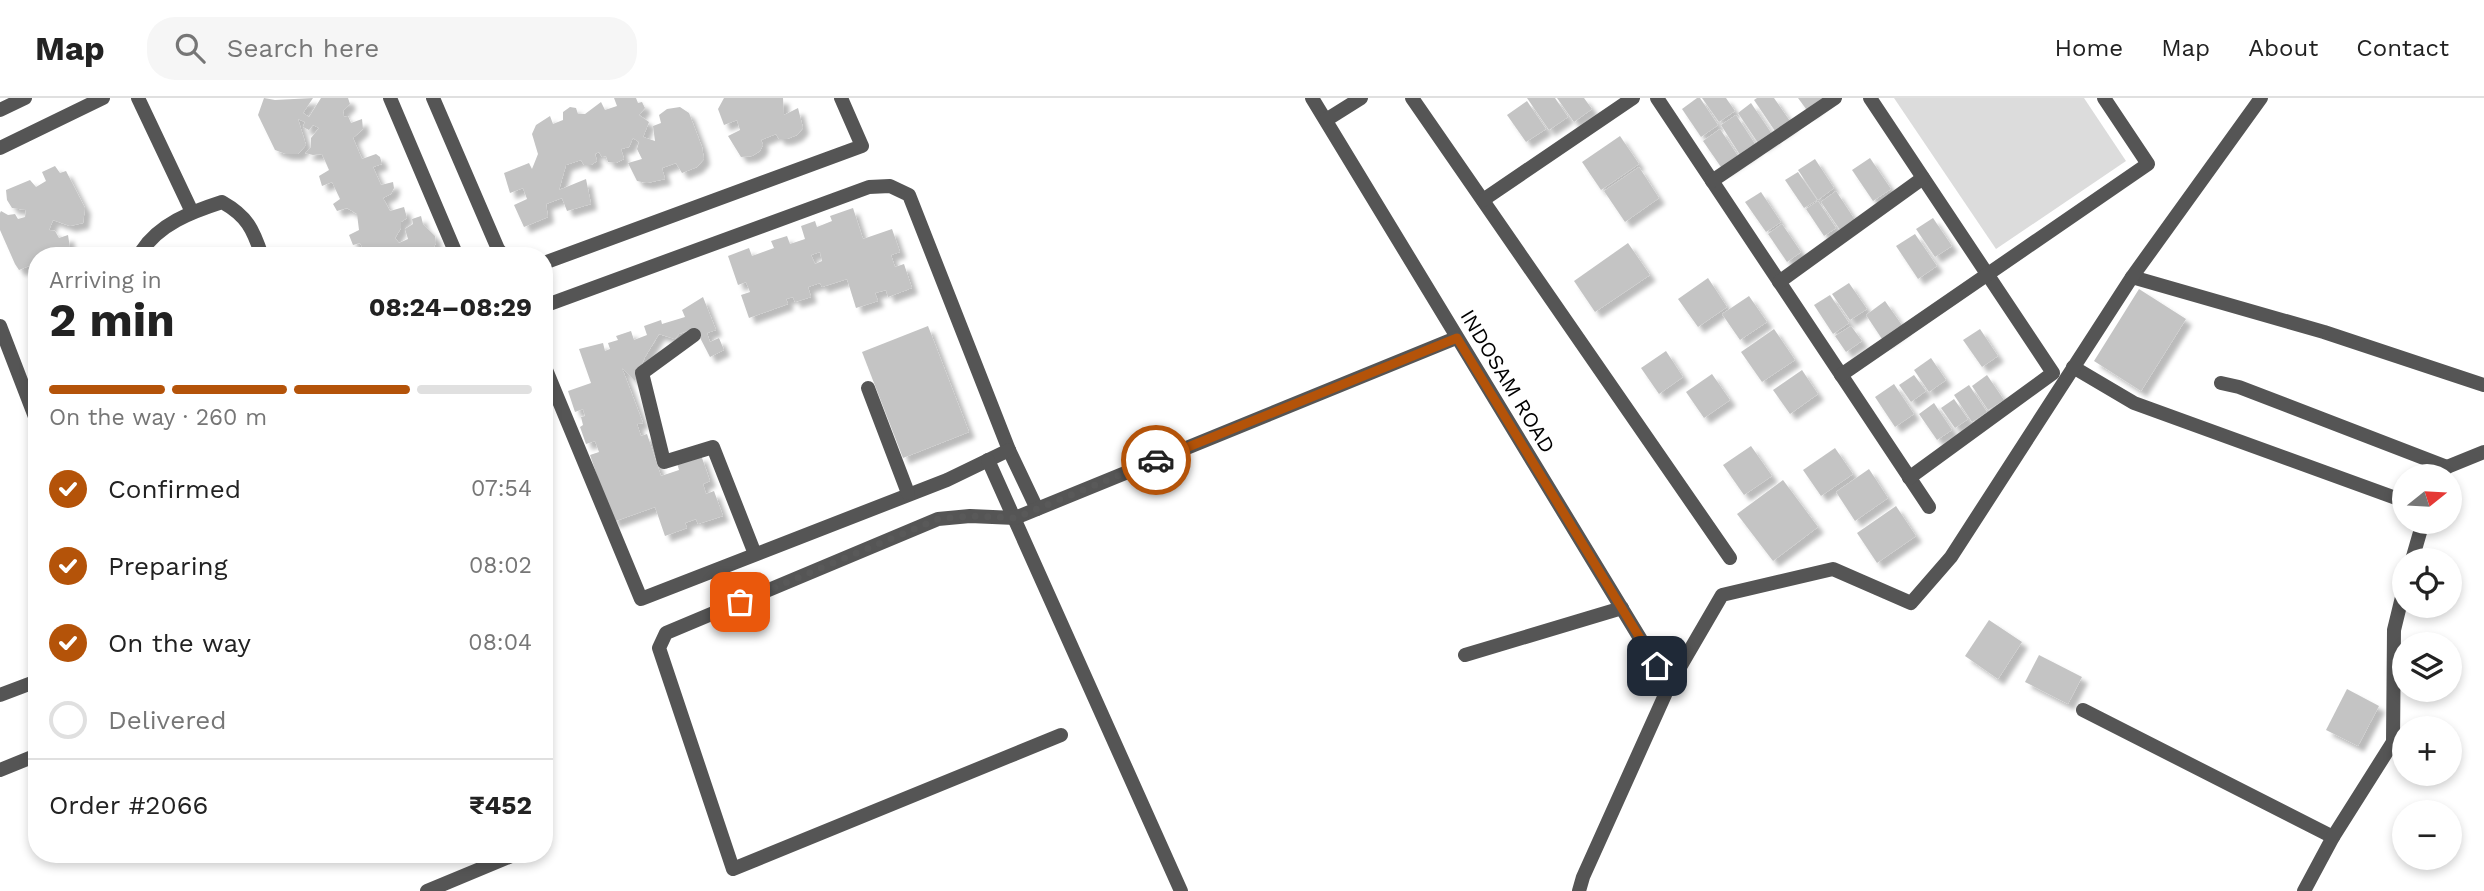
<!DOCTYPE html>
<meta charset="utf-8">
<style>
body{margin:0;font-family:"Work Sans",sans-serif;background:#f6f6f6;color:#222;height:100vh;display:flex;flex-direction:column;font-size:26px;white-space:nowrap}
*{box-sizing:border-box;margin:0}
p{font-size:23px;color:#767676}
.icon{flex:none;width:38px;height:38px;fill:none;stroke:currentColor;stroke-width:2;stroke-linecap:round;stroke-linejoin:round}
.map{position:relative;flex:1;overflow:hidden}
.drawer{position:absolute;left:28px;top:149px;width:525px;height:616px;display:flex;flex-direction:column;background:#fff;border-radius:28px;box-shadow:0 4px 10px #0003}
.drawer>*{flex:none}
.needle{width:46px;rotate:72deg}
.buttons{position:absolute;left:2392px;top:366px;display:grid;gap:14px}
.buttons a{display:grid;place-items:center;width:70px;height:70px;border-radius:50%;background:#fff;box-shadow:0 4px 10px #0003;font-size:35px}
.pin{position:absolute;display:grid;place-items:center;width:60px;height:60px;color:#fff;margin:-30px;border-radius:14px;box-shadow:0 4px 10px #0006}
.courier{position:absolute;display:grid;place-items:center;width:70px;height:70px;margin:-35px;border:5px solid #b45309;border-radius:50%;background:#fff;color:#222;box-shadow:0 2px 9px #0007}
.headline em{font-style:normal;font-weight:700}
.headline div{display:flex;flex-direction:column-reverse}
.headline{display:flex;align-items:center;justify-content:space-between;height:119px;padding:0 21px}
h1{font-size:46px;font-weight:700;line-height:52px}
.bar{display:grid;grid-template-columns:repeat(4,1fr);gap:10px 7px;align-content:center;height:84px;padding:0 21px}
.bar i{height:9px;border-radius:5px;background:#e0e0e0}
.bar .selected{background:#b45309}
.bar p{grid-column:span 4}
.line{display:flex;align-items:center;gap:18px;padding:0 21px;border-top:2px solid #e0e0e0}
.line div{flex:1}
ol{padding:0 21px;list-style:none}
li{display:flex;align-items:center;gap:21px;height:77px}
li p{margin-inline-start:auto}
li .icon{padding:7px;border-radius:50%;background:#b45309;color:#fff;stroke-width:4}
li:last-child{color:#767676}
li i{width:38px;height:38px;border:4px solid #e0e0e0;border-radius:50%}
header{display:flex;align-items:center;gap:42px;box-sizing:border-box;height:98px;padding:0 35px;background:#fff;border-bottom:2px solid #e0e0e0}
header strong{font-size:33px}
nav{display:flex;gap:38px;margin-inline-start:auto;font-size:24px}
.search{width:490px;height:63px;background:#f6f6f6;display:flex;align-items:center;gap:18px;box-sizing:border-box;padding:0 24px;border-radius:28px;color:#767676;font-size:26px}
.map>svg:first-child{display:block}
</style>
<header>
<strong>Map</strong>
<div class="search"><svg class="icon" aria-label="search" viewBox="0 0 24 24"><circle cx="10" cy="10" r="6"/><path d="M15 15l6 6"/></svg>Search here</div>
<nav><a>Home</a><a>Map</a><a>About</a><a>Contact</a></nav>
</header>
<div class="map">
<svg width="2484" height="793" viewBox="0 0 2484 793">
<defs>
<filter id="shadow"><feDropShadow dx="6" dy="6" stdDeviation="2" flood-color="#0004"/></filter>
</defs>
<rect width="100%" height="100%" fill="#fff"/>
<path fill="#dcdcdc" d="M 1894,0 L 2084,0 L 2126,63 L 1996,151 Z"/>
<g fill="#c4c4c4" fill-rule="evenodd" filter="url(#shadow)">
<path d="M 264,0 L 275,2 L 313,0 L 303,15 L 309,19 L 321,0 L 348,0 L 350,6 L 343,13 L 344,19 L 348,18 L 351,25 L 362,21 L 363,31 L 353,40 L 362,61 L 376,56 L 380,59 L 382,66 L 373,69 L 381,87 L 393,84 L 394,90 L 391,96 L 383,100 L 390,113 L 404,109 L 407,120 L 401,124 L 401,130 L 395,140 L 399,145 L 408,141 L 405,131 L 413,126 L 412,121 L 421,118 L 423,126 L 435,138 L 436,145 L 432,153 L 437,158 L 396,158 L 395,154 L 390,158 L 367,158 L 360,145 L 353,147 L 349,137 L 359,132 L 357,116 L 347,110 L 337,113 L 333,106 L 340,101 L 332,84 L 322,88 L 319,78 L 329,72 L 322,56 L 313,57 L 305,55 L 311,49 L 311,40 L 319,30 L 313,27 L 309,32 L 303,29 L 305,24 L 298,21 L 306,47 L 298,56 L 286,56 L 275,52 L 258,17 Z"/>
<path d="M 614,0 L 636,0 L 638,5 L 642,4 L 645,10 L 639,17 L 649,24 L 643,39 L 655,43 L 653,28 L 661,25 L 659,17 L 667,11 L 680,9 L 689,15 L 702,49 L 704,61 L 697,69 L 682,75 L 676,65 L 662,70 L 665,81 L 647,85 L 637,83 L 628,65 L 642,61 L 637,51 L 639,44 L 633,40 L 629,49 L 621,51 L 624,61 L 616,65 L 608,64 L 606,58 L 602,59 L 599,54 L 595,56 L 597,63 L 591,67 L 584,67 L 581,62 L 566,67 L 559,92 L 586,81 L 591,106 L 567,113 L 562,100 L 546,106 L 548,119 L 524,129 L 514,107 L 527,101 L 523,90 L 510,95 L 504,75 L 529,65 L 532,71 L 538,56 L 532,36 L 536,27 L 550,18 L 553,26 L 563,22 L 563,14 L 570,9 L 576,10 L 578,16 L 585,16 L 601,4 L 605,12 L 617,8 Z"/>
<path d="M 724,0 L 783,0 L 784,17 L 798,10 L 803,30 L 797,37 L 787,41 L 779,41 L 776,36 L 761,42 L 763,47 L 760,53 L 752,58 L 741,59 L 728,38 L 740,32 L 737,22 L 724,27 L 718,11 Z"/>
<path d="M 1527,0 L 1555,0 L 1568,19 L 1549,32 Z"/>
<path d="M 1557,0 L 1584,0 L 1592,11 L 1574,24 Z"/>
<path d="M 1697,0 L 1700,0 L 1718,27 L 1701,39 L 1682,11 Z"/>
<path d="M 1702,0 L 1726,0 L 1735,13 L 1719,24 Z"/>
<path d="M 1757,0 L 1774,0 L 1792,26 L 1777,36 L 1754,2 Z"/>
<path d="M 1798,0 L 1825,0 L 1809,15 Z"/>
<path d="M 1527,3 L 1546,31 L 1526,44 L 1507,17 Z"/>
<path d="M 1751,5 L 1774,39 L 1760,48 L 1738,15 Z"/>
<path d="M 1736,17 L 1757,49 L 1742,60 L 1721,27 Z"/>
<path d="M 1720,31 L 1740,61 L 1723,72 L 1703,43 Z"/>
<path d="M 1620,38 L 1639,66 L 1601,92 L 1582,64 Z"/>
<path d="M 1870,60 L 1891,91 L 1873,103 L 1852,72 Z"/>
<path d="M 1815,61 L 1834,90 L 1818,102 L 1798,72 Z"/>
<path d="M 55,68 L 60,75 L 66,73 L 85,110 L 83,125 L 70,128 L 53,122 L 49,132 L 55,133 L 59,140 L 68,137 L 70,150 L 61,158 L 37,158 L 36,192 L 29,168 L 19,172 L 15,166 L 0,132 L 0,115 L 1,113 L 8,117 L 15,116 L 18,121 L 25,119 L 26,112 L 12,110 L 7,102 L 6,92 L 30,82 L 36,89 L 46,83 L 42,74 Z"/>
<path d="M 1639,69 L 1659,100 L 1625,124 L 1604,93 Z"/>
<path d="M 1798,74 L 1817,102 L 1804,110 L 1785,82 Z"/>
<path d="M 1836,93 L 1855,122 L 1840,132 L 1821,104 Z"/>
<path d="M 1761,94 L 1781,124 L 1766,134 L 1745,104 Z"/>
<path d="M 1818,103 L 1836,130 L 1824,138 L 1806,111 Z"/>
<path d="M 853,110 L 863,141 L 892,131 L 900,154 L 891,157 L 895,169 L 904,166 L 912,190 L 888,199 L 886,192 L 875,195 L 878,203 L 856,210 L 847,181 L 822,189 L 820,185 L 808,189 L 811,199 L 795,204 L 793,199 L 786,201 L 788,206 L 749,220 L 741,197 L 750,194 L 746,184 L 738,187 L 728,158 L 749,150 L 752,158 L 774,150 L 771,143 L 787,138 L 790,146 L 805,141 L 801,128 L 815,123 L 817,129 L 832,123 L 830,118 ZM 820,154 L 822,163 L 815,166 L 811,157 Z"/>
<path d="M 1933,120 L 1952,148 L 1935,159 L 1916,131 Z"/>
<path d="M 1782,126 L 1801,154 L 1787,164 L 1768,136 Z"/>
<path d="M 1915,136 L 1937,168 L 1918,181 L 1896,148 Z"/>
<path d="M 1628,145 L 1650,177 L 1595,214 L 1574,183 Z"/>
<path d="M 1708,180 L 1727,209 L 1698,229 L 1678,201 Z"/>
<path d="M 1849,185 L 1867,211 L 1850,222 L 1832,196 Z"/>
<path d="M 2139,191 L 2186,221 L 2141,293 L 2094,263 Z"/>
<path d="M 1830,197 L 1849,225 L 1833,236 L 1814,207 Z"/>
<path d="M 1749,198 L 1767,224 L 1740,242 L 1722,216 Z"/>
<path d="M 703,199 L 716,232 L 707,235 L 710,244 L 719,240 L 724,252 L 710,259 L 695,230 L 679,236 L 675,241 L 659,236 L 645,259 L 635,283 L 622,270 L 643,325 L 637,326 L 641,338 L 647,336 L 661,378 L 679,372 L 677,365 L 701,357 L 710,383 L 703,386 L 706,396 L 714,393 L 723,418 L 698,426 L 696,421 L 685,425 L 687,430 L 665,438 L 655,409 L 613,424 L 590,357 L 599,354 L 595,343 L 586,346 L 580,329 L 583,327 L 581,319 L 585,318 L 583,311 L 575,314 L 568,293 L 591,285 L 579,251 L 603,245 L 605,253 L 610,251 L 608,245 L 618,242 L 616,238 L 631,233 L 634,242 L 647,237 L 644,228 L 661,222 L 662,226 L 685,219 L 682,212 Z"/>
<path d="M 1885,203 L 1904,230 L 1884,244 L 1866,217 Z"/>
<path d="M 928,228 L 969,334 L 903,360 L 862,254 Z"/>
<path d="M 1851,228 L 1862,243 L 1846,254 L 1835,238 Z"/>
<path d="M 1774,231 L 1795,262 L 1762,284 L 1741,254 Z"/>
<path d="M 1980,231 L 1998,258 L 1982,269 L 1963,242 Z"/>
<path d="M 1666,253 L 1683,279 L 1659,296 L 1641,270 Z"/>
<path d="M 1931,260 L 1946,282 L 1929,294 L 1914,272 Z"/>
<path d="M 1802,272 L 1818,296 L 1790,316 L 1773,292 Z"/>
<path d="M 1712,276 L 1730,302 L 1704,320 L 1686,294 Z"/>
<path d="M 1914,277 L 1926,293 L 1911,304 L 1899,287 Z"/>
<path d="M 1987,277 L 2004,302 L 1988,312 L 1972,288 Z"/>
<path d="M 1894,286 L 1914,316 L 1895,329 L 1875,299 Z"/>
<path d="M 1969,287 L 1987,314 L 1972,324 L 1954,297 Z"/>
<path d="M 1954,301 L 1968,321 L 1955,330 L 1941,310 Z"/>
<path d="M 1934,305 L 1952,332 L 1937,342 L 1919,316 Z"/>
<path d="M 1751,348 L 1772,378 L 1744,397 L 1723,367 Z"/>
<path d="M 1835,350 L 1853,376 L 1821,398 L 1803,372 Z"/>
<path d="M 1869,371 L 1888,400 L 1855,423 L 1836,394 Z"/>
<path d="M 1783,382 L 1818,429 L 1773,463 L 1737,416 Z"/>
<path d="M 1896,408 L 1916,438 L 1877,465 L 1857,435 Z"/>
<path d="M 1989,522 L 2022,544 L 1998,581 L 1965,558 Z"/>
<path d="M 2039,557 L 2082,579 L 2068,606 L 2025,584 Z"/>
<path d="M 2347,591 L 2379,608 L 2358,648 L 2326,632 Z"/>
</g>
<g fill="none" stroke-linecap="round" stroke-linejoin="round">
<g stroke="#555" stroke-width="14">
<path d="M 138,0 L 192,114"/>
<path d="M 390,0 L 457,158"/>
<path d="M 433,0 L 498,151 L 504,158"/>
<path d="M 1312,0 L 1669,588"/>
<path d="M 1412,0 L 1730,460"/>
<path d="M 1657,0 L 1929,409"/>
<path d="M 1870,0 L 2053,275 L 1909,380"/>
<path d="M 0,12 L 25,0"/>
<path d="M 1326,22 L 1361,0"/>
<path d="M 0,50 L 103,0"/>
<path d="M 1712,83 L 1835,0"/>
<path d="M 1483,102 L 1633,0"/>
<path d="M 143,158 L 141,154 C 159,126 191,114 222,104 C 247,118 253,131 262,158"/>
<path d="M 544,165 L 862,48 L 841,0"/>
<path d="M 2132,179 L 2324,234 L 2484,287"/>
<path d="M 1779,184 L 1923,80"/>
<path d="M 544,208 L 869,89 L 890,88 L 909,97 L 1009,352 L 1037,411"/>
<path d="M 0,228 L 37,324"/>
<path d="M 694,237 L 642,275 L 664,364 L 713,349 L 755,456"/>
<path d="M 544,267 L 641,501 L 947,382 L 1009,352"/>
<path d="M 2073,269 L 2134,305 L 2404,403"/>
<path d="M 1841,277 L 2148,66 L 2104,0"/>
<path d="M 2221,285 L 2239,289 L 2447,369"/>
<path d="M 868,290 L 908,395"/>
<path d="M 988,362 L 1181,793"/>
<path d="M 2440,378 L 2447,369 L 2484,354"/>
<path d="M 2412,462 L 2423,424"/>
<path d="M 1465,557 L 1622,510"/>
<path d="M 0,597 L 37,583"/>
<path d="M 2083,612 L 2333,739"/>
<path d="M 1061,637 L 733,771 L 659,550 L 666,535 L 938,421 L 970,418 L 1015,420 L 1456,240"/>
<path d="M 0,672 L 37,657"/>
<path d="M 427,793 L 516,756"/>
<path d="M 1579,793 L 1583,779 L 1669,588 L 1722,497 L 1833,471 L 1911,505 L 1951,459 L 2132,179 L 2261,0"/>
<path d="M 2304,793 L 2333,739 L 2393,644 L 2394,532 L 2404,491"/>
</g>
</g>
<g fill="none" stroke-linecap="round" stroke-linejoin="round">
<path stroke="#595959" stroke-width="7" stroke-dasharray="0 12.6" d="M 740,504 L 938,421 L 970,418 L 1015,420 L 1156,362"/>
<path stroke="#b45309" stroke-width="9" d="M 1156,362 L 1457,240 L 1657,568"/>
</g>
<g text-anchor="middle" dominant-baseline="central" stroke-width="5" stroke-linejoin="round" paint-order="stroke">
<g font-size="21" fill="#000" stroke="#fff">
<text transform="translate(1508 283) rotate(59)">INDOSAM ROAD</text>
</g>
</g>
</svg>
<div class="buttons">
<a><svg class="needle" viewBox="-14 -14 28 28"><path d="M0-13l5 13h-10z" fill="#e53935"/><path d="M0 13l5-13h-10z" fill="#767676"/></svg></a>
<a><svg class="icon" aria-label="locate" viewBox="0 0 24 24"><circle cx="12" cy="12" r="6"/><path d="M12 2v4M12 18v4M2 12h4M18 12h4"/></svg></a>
<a><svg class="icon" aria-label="layers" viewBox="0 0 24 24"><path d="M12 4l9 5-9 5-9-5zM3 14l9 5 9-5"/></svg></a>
<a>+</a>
<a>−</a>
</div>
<div class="pin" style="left:740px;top:504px;background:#ea580c"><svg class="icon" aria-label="bag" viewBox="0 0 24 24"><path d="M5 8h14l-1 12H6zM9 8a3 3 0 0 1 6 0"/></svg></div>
<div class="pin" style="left:1657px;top:568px;background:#1f2937"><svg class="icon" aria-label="home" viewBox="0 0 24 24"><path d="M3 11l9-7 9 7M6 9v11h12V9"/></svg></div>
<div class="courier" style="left:1156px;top:362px"><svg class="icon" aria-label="car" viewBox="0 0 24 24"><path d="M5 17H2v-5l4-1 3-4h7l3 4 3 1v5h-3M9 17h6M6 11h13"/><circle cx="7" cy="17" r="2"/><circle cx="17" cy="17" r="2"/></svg></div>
<section class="drawer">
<div class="headline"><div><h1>2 min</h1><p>Arriving in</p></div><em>08:24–08:29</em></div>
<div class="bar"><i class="selected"></i><i class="selected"></i><i class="selected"></i><i></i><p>On the way · 260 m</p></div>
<ol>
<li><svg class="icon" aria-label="check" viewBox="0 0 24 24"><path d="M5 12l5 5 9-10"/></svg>Confirmed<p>07:54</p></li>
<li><svg class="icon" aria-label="check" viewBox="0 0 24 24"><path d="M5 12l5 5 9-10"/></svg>Preparing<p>08:02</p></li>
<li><svg class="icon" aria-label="check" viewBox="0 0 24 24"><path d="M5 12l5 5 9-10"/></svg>On the way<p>08:04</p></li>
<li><i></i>Delivered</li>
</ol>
<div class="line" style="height:91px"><div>Order #2066</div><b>₹452</b></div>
</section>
</div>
